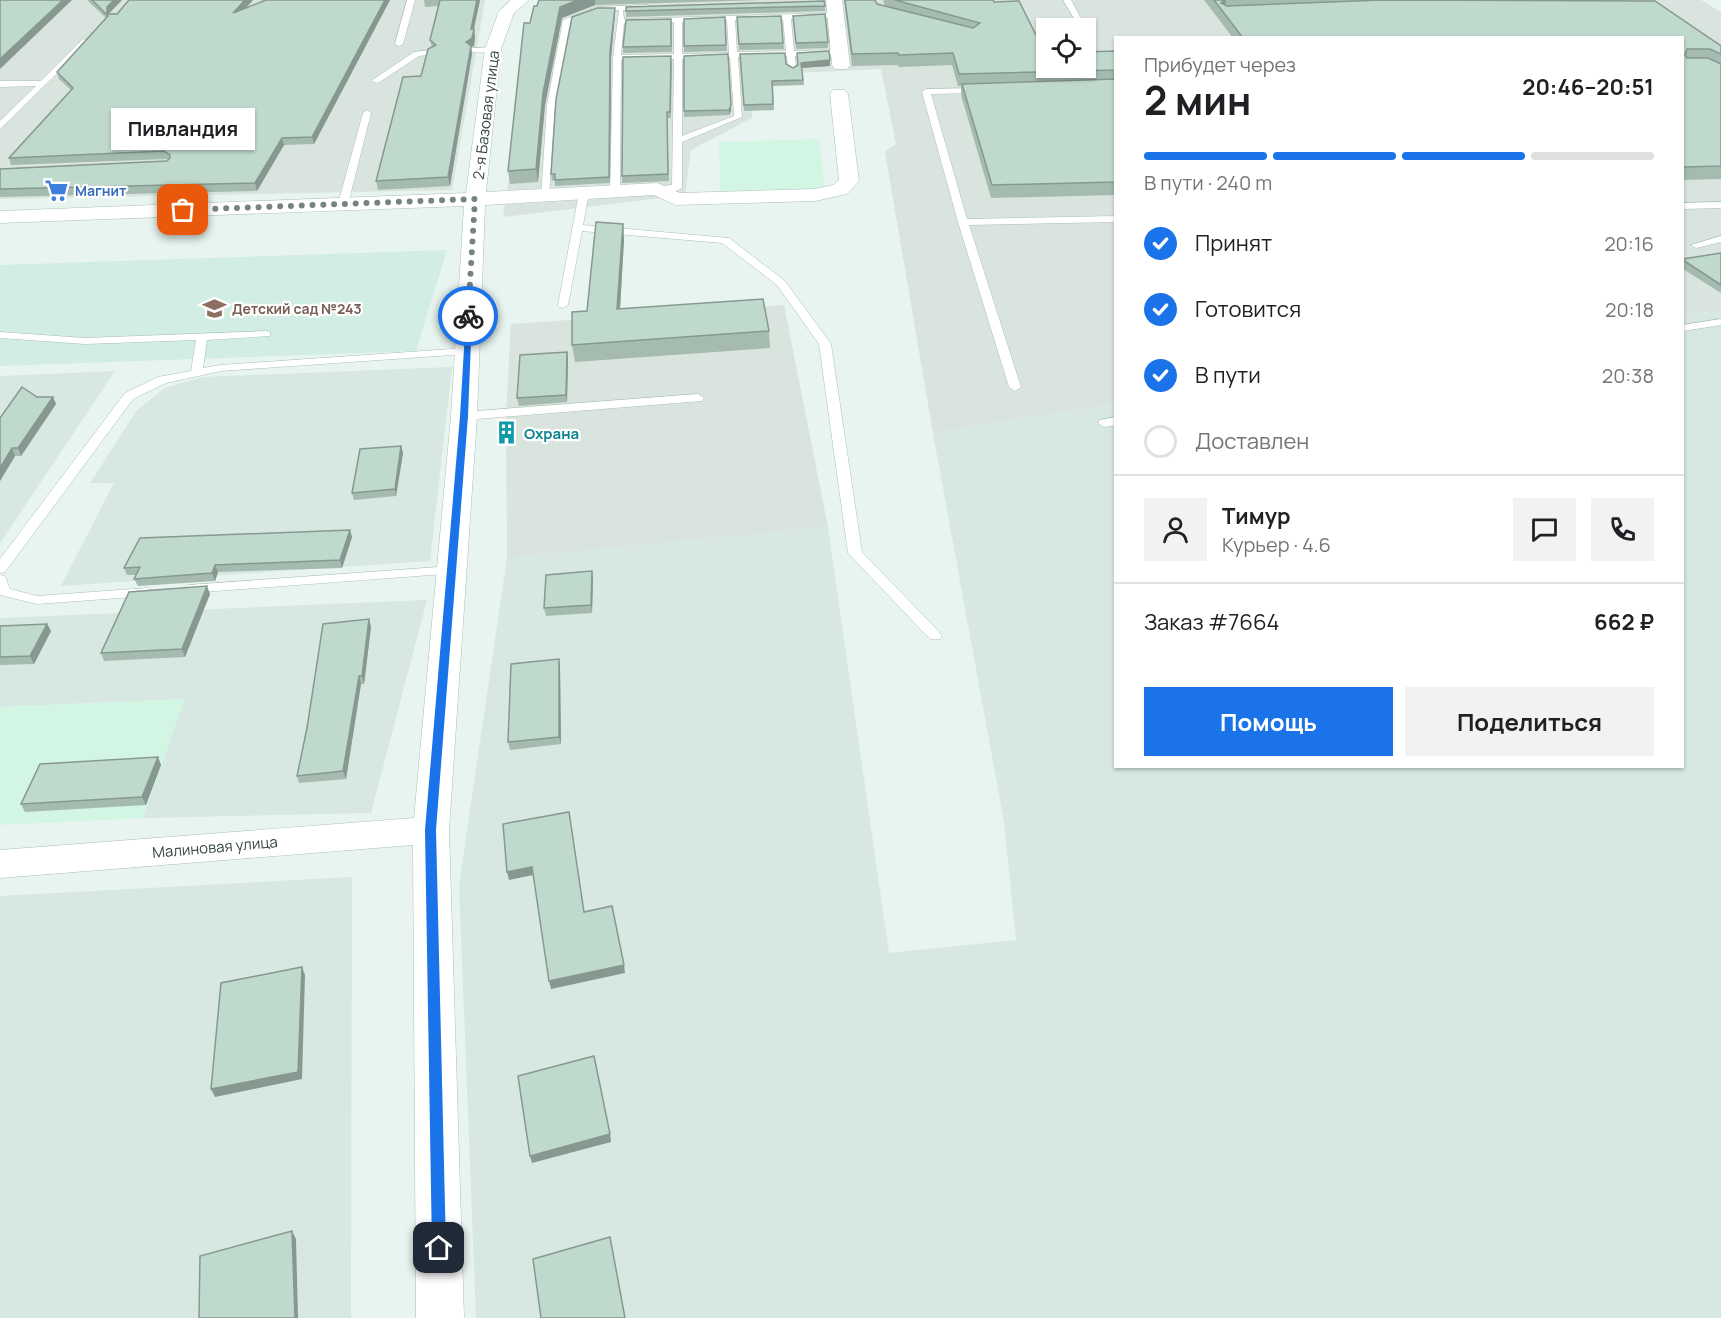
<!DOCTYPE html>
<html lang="ru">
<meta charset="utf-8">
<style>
body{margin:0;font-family:Manrope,sans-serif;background:#f2f2f2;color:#202124;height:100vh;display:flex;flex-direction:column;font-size:22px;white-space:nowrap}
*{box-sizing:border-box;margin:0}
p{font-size:20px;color:#757577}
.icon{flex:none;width:33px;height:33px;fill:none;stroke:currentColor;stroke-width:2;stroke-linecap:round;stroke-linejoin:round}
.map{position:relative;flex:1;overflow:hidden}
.drawer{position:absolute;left:1114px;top:36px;width:570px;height:732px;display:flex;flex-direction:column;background:#fff;border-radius:0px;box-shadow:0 2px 4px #0004}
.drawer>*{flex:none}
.controls{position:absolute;left:1036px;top:18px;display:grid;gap:12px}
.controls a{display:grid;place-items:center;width:60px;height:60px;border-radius:0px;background:#fff;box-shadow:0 2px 4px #0004;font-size:30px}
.pin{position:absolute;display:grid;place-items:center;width:51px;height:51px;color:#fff;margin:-26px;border-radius:12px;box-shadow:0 3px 9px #0006}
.courier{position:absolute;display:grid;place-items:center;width:60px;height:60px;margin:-30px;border:4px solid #1a73e8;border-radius:50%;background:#fff;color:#222;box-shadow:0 2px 8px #0007}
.bubble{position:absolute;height:42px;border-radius:0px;background:#fff;box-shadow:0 2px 4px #0004;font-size:20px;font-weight:700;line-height:42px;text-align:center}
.headline em{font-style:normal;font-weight:700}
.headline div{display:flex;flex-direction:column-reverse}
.headline{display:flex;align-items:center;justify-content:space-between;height:102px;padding:0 30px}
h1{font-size:39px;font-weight:700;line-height:45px}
.bar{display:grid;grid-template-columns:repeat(4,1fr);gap:9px 6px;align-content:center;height:72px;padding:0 30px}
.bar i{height:8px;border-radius:4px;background:#e0e0e0}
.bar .selected{background:#1a73e8}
.bar p{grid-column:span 4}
.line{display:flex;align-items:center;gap:15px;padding:0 30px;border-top:2px solid #e0e0e0}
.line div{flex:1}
.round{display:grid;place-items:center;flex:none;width:63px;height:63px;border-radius:0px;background:#f2f2f2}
ol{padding:0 30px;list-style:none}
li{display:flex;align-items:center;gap:18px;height:66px}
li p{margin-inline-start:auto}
li .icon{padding:6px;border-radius:50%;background:#1a73e8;color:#fff;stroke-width:4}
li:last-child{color:#757577}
li i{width:33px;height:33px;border:3px solid #e0e0e0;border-radius:50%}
.primary-button{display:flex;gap:12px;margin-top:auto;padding:12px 30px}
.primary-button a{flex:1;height:69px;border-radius:0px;background:#1a73e8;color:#fff;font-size:24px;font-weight:700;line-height:69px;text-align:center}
.primary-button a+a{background:#f2f2f2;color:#202124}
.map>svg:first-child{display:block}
</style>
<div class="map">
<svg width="1721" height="1318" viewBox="0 0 1721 1318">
<rect width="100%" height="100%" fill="#e8f4ef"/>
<g fill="#d6e8e1">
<path d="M 1721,310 L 1721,1318 L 476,1318 L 459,885 L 507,558 L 828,527 L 889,953 L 1016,940 L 1004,822 L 933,433 L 1116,404 L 1116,766 L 1683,766 L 1683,316 Z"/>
<path d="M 452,367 L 430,561 L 61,586 L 114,483 L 90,483 L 137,410 L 165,388 L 202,377 Z"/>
<path d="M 115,371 L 0,543 L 0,376 Z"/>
<path d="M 427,600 L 371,813 L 143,818 L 184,699 L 0,707 L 0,618 Z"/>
<path d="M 352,877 L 351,1318 L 0,1318 L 0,896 Z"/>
</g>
<g fill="#d3f6e4">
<path d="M 819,139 L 825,189 L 720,191 L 719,142 Z"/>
<path d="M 185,699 L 143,818 L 0,825 L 0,707 Z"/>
</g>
<g fill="#dae4de" fill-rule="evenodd">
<path d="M 0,0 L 485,0 L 452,190 L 0,199 Z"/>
<path d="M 580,0 L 1701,0 L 1721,12 L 1721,310 L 1683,316 L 1683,38 L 1116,38 L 1116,404 L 933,433 L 885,152 L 896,144 L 881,69 L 753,75 L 752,118 L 691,150 L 685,195 L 503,217 L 535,17 ZM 1047,28 L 1086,28 L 1086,68 L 1047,68 Z"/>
<path d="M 784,305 L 828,527 L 507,558 L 506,413 L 511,324 Z"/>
</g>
<path fill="#d2ede3" d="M 447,250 L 416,351 L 0,366 L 0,265 Z"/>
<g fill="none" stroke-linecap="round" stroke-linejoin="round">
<defs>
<g id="lane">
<path d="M 407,0 L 415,0 L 403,44 L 399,46 L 395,44 Z"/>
<path d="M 1063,0 L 1071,0 L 1087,30 L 1080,28 Z"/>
<path d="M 645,5 L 648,5 L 648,9 L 623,10 L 624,19 L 836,13 L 839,13 L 839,17 L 791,19 L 794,51 L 839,50 L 843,52 L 839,54 L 795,56 L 796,70 L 792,72 L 788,70 L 787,56 L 738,57 L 742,117 L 682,142 L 682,188 C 675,193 659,194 652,189 L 654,187 L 672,185 L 674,59 L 621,60 L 620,192 L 615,195 L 610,192 L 613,58 L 619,10 L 597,11 L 571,21 L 555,105 L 549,196 L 541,198 L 547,105 L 563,20 L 596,7 ZM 783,19 L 786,51 L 737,52 L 735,20 ZM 727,20 L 729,53 L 682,54 L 682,22 ZM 674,22 L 674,54 L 621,55 L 624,23 ZM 730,57 L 734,116 L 682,136 L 682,59 Z"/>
<path d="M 83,39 L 90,41 L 0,129 L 0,121 L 36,86 L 0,87 L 0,81 L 41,81 Z"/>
<path d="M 496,47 L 497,49 C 491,53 475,54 469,50 L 473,48 Z"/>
<path d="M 431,50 L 435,52 L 434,54 L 419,56 L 378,83 L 371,81 L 414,52 Z"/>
<path d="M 984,88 L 985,90 L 981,93 L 931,94 L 967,219 L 1116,216 L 1116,222 L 969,225 L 1021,387 L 1015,391 L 1009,387 L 958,222 L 922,92 L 926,89 Z"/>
<path d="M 367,110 L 371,113 L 348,204 L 340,206 L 338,204 L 363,113 Z"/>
<path d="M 584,190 L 589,193 L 583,225 L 729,238 L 785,281 L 831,344 L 862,552 L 940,633 L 942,636 L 940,639 L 930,639 L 848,553 L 819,344 L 777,285 L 722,243 L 582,231 L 568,305 L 563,308 L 559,307 L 558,305 L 579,193 Z"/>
<path d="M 1721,202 L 1721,208 L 1683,209 L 1683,203 Z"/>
<path d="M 1721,236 L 1721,242 L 1696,248 L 1691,245 Z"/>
<path d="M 1721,319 L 1721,325 L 1683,331 L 1683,325 Z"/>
<path d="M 266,331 L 270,332 L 270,336 L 207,340 L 203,368 L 221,365 L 466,348 L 472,351 L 466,354 L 221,371 L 166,383 L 133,399 L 5,572 L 0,573 L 0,559 L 125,393 L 158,377 L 191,371 L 196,340 L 85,344 L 0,338 L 0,332 L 85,338 Z"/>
<path d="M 698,394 L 704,398 L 702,401 L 464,420 L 458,416 L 464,412 Z"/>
<path d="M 1116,417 L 1116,425 L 1104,427 L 1098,423 L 1100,420 Z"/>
<path d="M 453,566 L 458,567 L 460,570 L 458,573 L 189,593 L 182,589 L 189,585 Z"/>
<path d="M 0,575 L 5,576 L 10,589 L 37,596 L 147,588 L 154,592 L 147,596 L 37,604 L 0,595 Z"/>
</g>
<g id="street">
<path d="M 511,0 L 529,0 L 514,13 L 501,49 L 486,192 L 657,183 L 680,193 L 815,189 L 833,185 L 839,180 L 830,94 L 833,90 L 845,90 L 848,94 L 859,181 L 847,194 L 815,201 L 676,205 L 654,195 L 485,205 L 477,416 L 449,830 L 464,1318 L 416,1318 L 413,845 L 0,878 L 0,850 L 414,818 L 451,416 L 464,206 L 0,223 L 0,211 L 466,193 L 485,49 L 499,11 Z"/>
<path d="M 826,0 L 842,0 L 850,65 L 847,69 L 835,69 L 832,65 Z"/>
</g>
</defs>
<use href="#lane" stroke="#aac0b6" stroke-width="1"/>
<use href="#street" stroke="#aac0b6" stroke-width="1"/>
<use href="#lane" fill="#fff" fill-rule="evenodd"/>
<use href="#street" fill="#fff" fill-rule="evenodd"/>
</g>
<g fill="#a5bbb0">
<path d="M 87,0 L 122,0 L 109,14 L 253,0 L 245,9 L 390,0 L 314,144 L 284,145 L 257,191 L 0,197 L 0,169 L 167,161 L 168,160 L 166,159 L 11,165 L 9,158 L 71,90 L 59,79 L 57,72 L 106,18 Z"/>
<path d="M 424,0 L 480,0 L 474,29 L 475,37 L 474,46 L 471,47 L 472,54 L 450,186 L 378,190 L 376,181 L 421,76 L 432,47 L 430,40 L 438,6 L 425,7 Z"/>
<path d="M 539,0 L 764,0 L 595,5 L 562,18 L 545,105 L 538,182 L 510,184 L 508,171 L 530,23 Z"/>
<path d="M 844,0 L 875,0 L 877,4 L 885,6 L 883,0 L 993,0 L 1045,53 L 1116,51 L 1116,195 L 991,198 L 961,95 L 961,86 L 958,86 L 952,65 L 899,67 L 898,65 L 852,66 Z"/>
<path d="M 1204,0 L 1616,0 L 1721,46 L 1721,179 L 1683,180 L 1683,38 L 1233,38 Z"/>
<path d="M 825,6 L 825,11 L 626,17 L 626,7 Z"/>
<path d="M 615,8 L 615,13 L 611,58 L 610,183 L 555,186 L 555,180 L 552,181 L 551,174 Z"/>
<path d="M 781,16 L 784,49 L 739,50 L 737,17 Z"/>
<path d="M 793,16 L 828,42 L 828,48 L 796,49 Z"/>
<path d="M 725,17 L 727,51 L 684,52 L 684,46 Z"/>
<path d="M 671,19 L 672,52 L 623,53 L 623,47 Z"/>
<path d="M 740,54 L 786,64 L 793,68 L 798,65 L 830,66 L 802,68 L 804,85 L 773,86 L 774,110 L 744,111 Z"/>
<path d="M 684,56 L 731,111 L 729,115 L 684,117 Z"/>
<path d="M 672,61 L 671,118 L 667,118 L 669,181 L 622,183 L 622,176 Z"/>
<path d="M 623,224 L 624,240 L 620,309 L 769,331 L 770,348 L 575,362 L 572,345 Z"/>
<path d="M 1721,253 L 1721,293 L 1683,269 L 1683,259 Z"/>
<path d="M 567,352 L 568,359 L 567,402 L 519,406 L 517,398 Z"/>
<path d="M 37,397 L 53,397 L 56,404 L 21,456 L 15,456 L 0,481 L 0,418 Z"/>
<path d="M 401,446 L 403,453 L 396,496 L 354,500 L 352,493 Z"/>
<path d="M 350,530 L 352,537 L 342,568 L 218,572 L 215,581 L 138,586 L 134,579 L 136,575 L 127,575 L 124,568 Z"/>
<path d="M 593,579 L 592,613 L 546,616 L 544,608 Z"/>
<path d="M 210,594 L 185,657 L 104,661 L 101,653 Z"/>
<path d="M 47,624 L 51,631 L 34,664 L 0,665 L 0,626 Z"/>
<path d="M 371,627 L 364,684 L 361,684 L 346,779 L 299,783 L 297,776 Z"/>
<path d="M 559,659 L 560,667 L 561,744 L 510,750 L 508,742 Z"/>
<path d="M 158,757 L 161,765 L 146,805 L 25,812 L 21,804 Z"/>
</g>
<g fill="#869890">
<path d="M 63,0 L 72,0 L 0,69 L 0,59 Z"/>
<path d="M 114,0 L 122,0 L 109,13 L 109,21 L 107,14 L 107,7 Z"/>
<path d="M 245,0 L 253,0 L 235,20 L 233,13 Z"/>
<path d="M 385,0 L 390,0 L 314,144 L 312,137 Z"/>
<path d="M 477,0 L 480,0 L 472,37 L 471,29 Z"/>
<path d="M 578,0 L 595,0 L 595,5 L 562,18 L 545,105 L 538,182 L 536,169 L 543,93 L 560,7 Z"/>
<path d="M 1224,0 L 1226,0 L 1225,9 L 1221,3 Z"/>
<path d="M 615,8 L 615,13 L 611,58 L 610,183 L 610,52 Z"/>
<path d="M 474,29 L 475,37 L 474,46 L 471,47 L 472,54 L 450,186 L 448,177 L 466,42 Z"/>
<path d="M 830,60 L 830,66 L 801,68 L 801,63 Z"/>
<path d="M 731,105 L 731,111 L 729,115 L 729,110 Z"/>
<path d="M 282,138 L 284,145 L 257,191 L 255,183 Z"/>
<path d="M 623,224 L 624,240 L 619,325 L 617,309 Z"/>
<path d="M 567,352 L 568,359 L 567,402 L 566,395 Z"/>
<path d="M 53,397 L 56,404 L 21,456 L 18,448 Z"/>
<path d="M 401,446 L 403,453 L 396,496 L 395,489 Z"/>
<path d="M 12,448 L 15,456 L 0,481 L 0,468 Z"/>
<path d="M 350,530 L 352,537 L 342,568 L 340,560 Z"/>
<path d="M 215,565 L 218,572 L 215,581 L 212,573 Z"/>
<path d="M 592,571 L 593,579 L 592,613 L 591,605 Z"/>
<path d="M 207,586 L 210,594 L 185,657 L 182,649 Z"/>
<path d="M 369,619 L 371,627 L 364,684 L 362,676 Z"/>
<path d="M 47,624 L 51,631 L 34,664 L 30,656 Z"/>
<path d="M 559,659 L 560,667 L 561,744 L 559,737 Z"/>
<path d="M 359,676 L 361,684 L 346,779 L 343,771 Z"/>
<path d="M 158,757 L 161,765 L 146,805 L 142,797 Z"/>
<path d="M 532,867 L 533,875 L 509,880 L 507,872 Z"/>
<path d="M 624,965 L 625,973 L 551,989 L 549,981 Z"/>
<path d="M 302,967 L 305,975 L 302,1079 L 215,1097 L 211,1089 Z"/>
<path d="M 610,1134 L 611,1142 L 532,1163 L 530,1156 Z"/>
<path d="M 292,1231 L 296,1239 L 298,1318 L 295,1318 Z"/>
</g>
<g fill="#c0d9cd" stroke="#869890" stroke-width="1.5">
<path d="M 0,0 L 63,0 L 0,59 Z"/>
<path d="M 92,0 L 114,0 L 107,7 L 107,14 L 117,14 L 129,0 L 245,0 L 233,13 L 266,0 L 385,0 L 312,137 L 282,138 L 255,183 L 0,189 L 0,169 L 167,161 L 170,158 L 170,155 L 164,151 L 9,158 L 73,88 L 57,72 L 108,16 Z"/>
<path d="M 440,0 L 477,0 L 471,29 L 474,29 L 472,38 L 466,42 L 471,46 L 448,177 L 376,181 L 403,77 L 421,76 L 428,49 L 436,45 L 430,40 Z"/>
<path d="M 539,0 L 578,0 L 560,7 L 543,93 L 536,169 L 508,171 L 524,23 L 530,23 L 534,6 L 537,6 Z"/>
<path d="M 845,0 L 875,0 L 877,4 L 973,28 L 980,23 L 895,0 L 993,0 L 994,2 L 1019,1 L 1045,53 L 1047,53 L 1047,68 L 1086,68 L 1086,52 L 1116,51 L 1116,70 L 959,74 L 953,53 L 899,55 L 898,53 L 852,54 Z"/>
<path d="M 1214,0 L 1224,0 L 1221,3 L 1227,6 L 1382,0 L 1655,1 L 1721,46 L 1721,54 L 1710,49 L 1687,49 L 1685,55 L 1687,58 L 1708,58 L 1721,64 L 1721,166 L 1683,167 L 1683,38 L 1243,38 Z"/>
<path d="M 824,1 L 825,6 L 626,11 L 626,7 Z"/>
<path d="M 597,8 L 615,8 L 610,52 L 609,177 L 555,180 L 555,174 L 551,174 L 556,99 L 572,17 Z"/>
<path d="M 825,14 L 828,42 L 796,43 L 793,16 Z"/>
<path d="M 781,16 L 783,43 L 739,44 L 737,17 Z"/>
<path d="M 725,17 L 726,45 L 684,46 L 684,19 Z"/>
<path d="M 671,19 L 671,46 L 623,47 L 626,20 Z"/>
<path d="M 829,51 L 830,60 L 801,63 L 803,80 L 772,81 L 773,104 L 744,105 L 740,54 L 785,53 L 786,64 L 793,68 L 798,65 L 797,53 Z"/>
<path d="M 728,54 L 731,105 L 729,110 L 684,111 L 684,56 Z"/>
<path d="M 671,56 L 670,112 L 667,112 L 668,174 L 622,176 L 623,57 Z"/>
<path d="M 1116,79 L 1116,182 L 992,185 L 962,84 Z"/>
<path d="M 596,222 L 623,224 L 617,309 L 763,299 L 769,331 L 572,345 L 572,312 L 587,311 Z"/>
<path d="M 1721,253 L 1721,285 L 1683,260 L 1683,259 Z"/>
<path d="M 567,352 L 566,395 L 517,398 L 520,355 Z"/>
<path d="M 22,387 L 37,397 L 53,397 L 18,448 L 12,448 L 0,468 L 0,418 Z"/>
<path d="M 401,446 L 395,489 L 352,493 L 360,449 Z"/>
<path d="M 350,530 L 340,560 L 215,565 L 212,573 L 134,579 L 140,567 L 124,568 L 140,538 Z"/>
<path d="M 592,571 L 591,605 L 544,608 L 546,575 Z"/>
<path d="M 207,586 L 182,649 L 101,653 L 129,592 Z"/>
<path d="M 369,619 L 362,676 L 359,676 L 343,771 L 297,776 L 307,728 L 323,624 Z"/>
<path d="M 47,624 L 30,656 L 0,657 L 0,626 Z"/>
<path d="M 559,659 L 559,737 L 508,742 L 511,664 Z"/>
<path d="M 158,757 L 142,797 L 21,804 L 40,764 Z"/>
<path d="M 569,812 L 584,912 L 612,906 L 624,965 L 549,981 L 532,867 L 507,872 L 503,824 Z"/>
<path d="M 302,967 L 298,1072 L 211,1089 L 221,983 Z"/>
<path d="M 594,1056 L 610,1134 L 530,1156 L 518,1076 Z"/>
<path d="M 292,1231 L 295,1318 L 199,1318 L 200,1256 Z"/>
<path d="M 610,1237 L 625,1318 L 541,1318 L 533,1259 Z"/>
</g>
<path fill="#1a73e8" d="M 466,315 L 472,316 L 468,416 L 436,830 L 446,1248 L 444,1253 L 439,1255 L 434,1253 L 432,1248 L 425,830 L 460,416 Z"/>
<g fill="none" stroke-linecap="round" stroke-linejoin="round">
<path stroke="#75847d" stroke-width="6" stroke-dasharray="0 10.8" d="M 183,210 L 475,199 L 468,316"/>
</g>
<defs>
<symbol id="supermarket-bare" viewBox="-9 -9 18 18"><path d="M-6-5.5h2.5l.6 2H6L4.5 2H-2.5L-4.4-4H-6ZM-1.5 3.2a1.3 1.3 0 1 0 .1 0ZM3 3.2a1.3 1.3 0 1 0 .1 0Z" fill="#3f7fe0" stroke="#fff" stroke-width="2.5" paint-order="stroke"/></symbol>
<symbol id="school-bare" viewBox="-9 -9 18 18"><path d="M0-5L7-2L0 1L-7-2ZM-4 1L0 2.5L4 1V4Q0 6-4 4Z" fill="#8d6e63" stroke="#fff" stroke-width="2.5" paint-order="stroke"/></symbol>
<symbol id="building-bare" viewBox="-9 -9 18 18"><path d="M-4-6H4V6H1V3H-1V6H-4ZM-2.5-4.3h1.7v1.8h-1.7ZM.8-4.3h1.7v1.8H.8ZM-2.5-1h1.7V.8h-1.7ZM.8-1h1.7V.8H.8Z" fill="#0f9aa8" stroke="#fff" stroke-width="2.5" paint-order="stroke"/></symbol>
</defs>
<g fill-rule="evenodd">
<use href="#supermarket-bare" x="40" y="174" width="33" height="33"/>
<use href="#school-bare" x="198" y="292" width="33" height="33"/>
<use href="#building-bare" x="490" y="416" width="33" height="33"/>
</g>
<g text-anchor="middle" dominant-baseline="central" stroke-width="4.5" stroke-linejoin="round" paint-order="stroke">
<g font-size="14" font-weight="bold" fill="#366cbe" stroke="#fff" text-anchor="start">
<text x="75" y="190">Магнит</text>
</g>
<g font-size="14" font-weight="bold" fill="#785e54" stroke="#fff" text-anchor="start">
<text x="232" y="308">Детский сад №243</text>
</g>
<g font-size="15" fill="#37483f" stroke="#fff">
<text transform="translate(486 115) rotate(-83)">2-я Базовая улица</text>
<text transform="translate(215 847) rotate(-5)">Малиновая улица</text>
</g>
<g font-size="15" font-weight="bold" fill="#0d838f" stroke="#fff" text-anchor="start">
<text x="524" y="433">Охрана</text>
</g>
</g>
</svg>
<div class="controls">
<a><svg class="icon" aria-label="locate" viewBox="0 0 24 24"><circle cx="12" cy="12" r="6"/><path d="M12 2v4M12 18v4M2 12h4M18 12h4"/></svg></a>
</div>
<div class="pin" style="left:183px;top:210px;background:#ea580c"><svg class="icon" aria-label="bag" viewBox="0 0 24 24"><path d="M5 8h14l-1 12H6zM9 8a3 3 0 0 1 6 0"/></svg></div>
<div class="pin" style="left:439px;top:1248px;background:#1f2937"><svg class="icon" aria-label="home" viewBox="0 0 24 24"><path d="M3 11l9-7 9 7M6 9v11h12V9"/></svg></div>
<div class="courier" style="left:468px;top:316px"><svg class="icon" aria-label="bike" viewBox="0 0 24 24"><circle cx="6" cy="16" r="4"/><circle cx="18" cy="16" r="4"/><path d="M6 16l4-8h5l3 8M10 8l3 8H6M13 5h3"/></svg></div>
<div class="bubble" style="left:111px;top:108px;width:144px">Пивландия</div>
<section class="drawer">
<div class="headline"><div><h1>2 мин</h1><p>Прибудет через</p></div><em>20:46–20:51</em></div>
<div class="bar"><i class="selected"></i><i class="selected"></i><i class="selected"></i><i></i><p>В пути · 240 m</p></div>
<ol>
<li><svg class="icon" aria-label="check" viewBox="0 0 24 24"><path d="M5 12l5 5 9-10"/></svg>Принят<p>20:16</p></li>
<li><svg class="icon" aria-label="check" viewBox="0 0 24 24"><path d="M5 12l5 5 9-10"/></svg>Готовится<p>20:18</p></li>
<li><svg class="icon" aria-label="check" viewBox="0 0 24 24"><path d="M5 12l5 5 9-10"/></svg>В пути<p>20:38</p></li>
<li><i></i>Доставлен</li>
</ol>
<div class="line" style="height:108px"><a class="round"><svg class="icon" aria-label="person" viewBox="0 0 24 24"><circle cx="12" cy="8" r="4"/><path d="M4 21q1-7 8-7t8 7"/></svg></a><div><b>Тимур</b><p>Курьер · 4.6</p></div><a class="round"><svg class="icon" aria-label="chat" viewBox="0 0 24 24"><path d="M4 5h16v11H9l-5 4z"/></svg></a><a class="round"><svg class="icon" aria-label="phone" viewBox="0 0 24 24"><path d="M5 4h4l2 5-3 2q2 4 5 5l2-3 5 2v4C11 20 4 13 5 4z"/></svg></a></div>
<div class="line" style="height:78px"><div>Заказ #7664</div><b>662 ₽</b></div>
<div class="primary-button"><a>Помощь</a><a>Поделиться</a></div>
</section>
</div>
